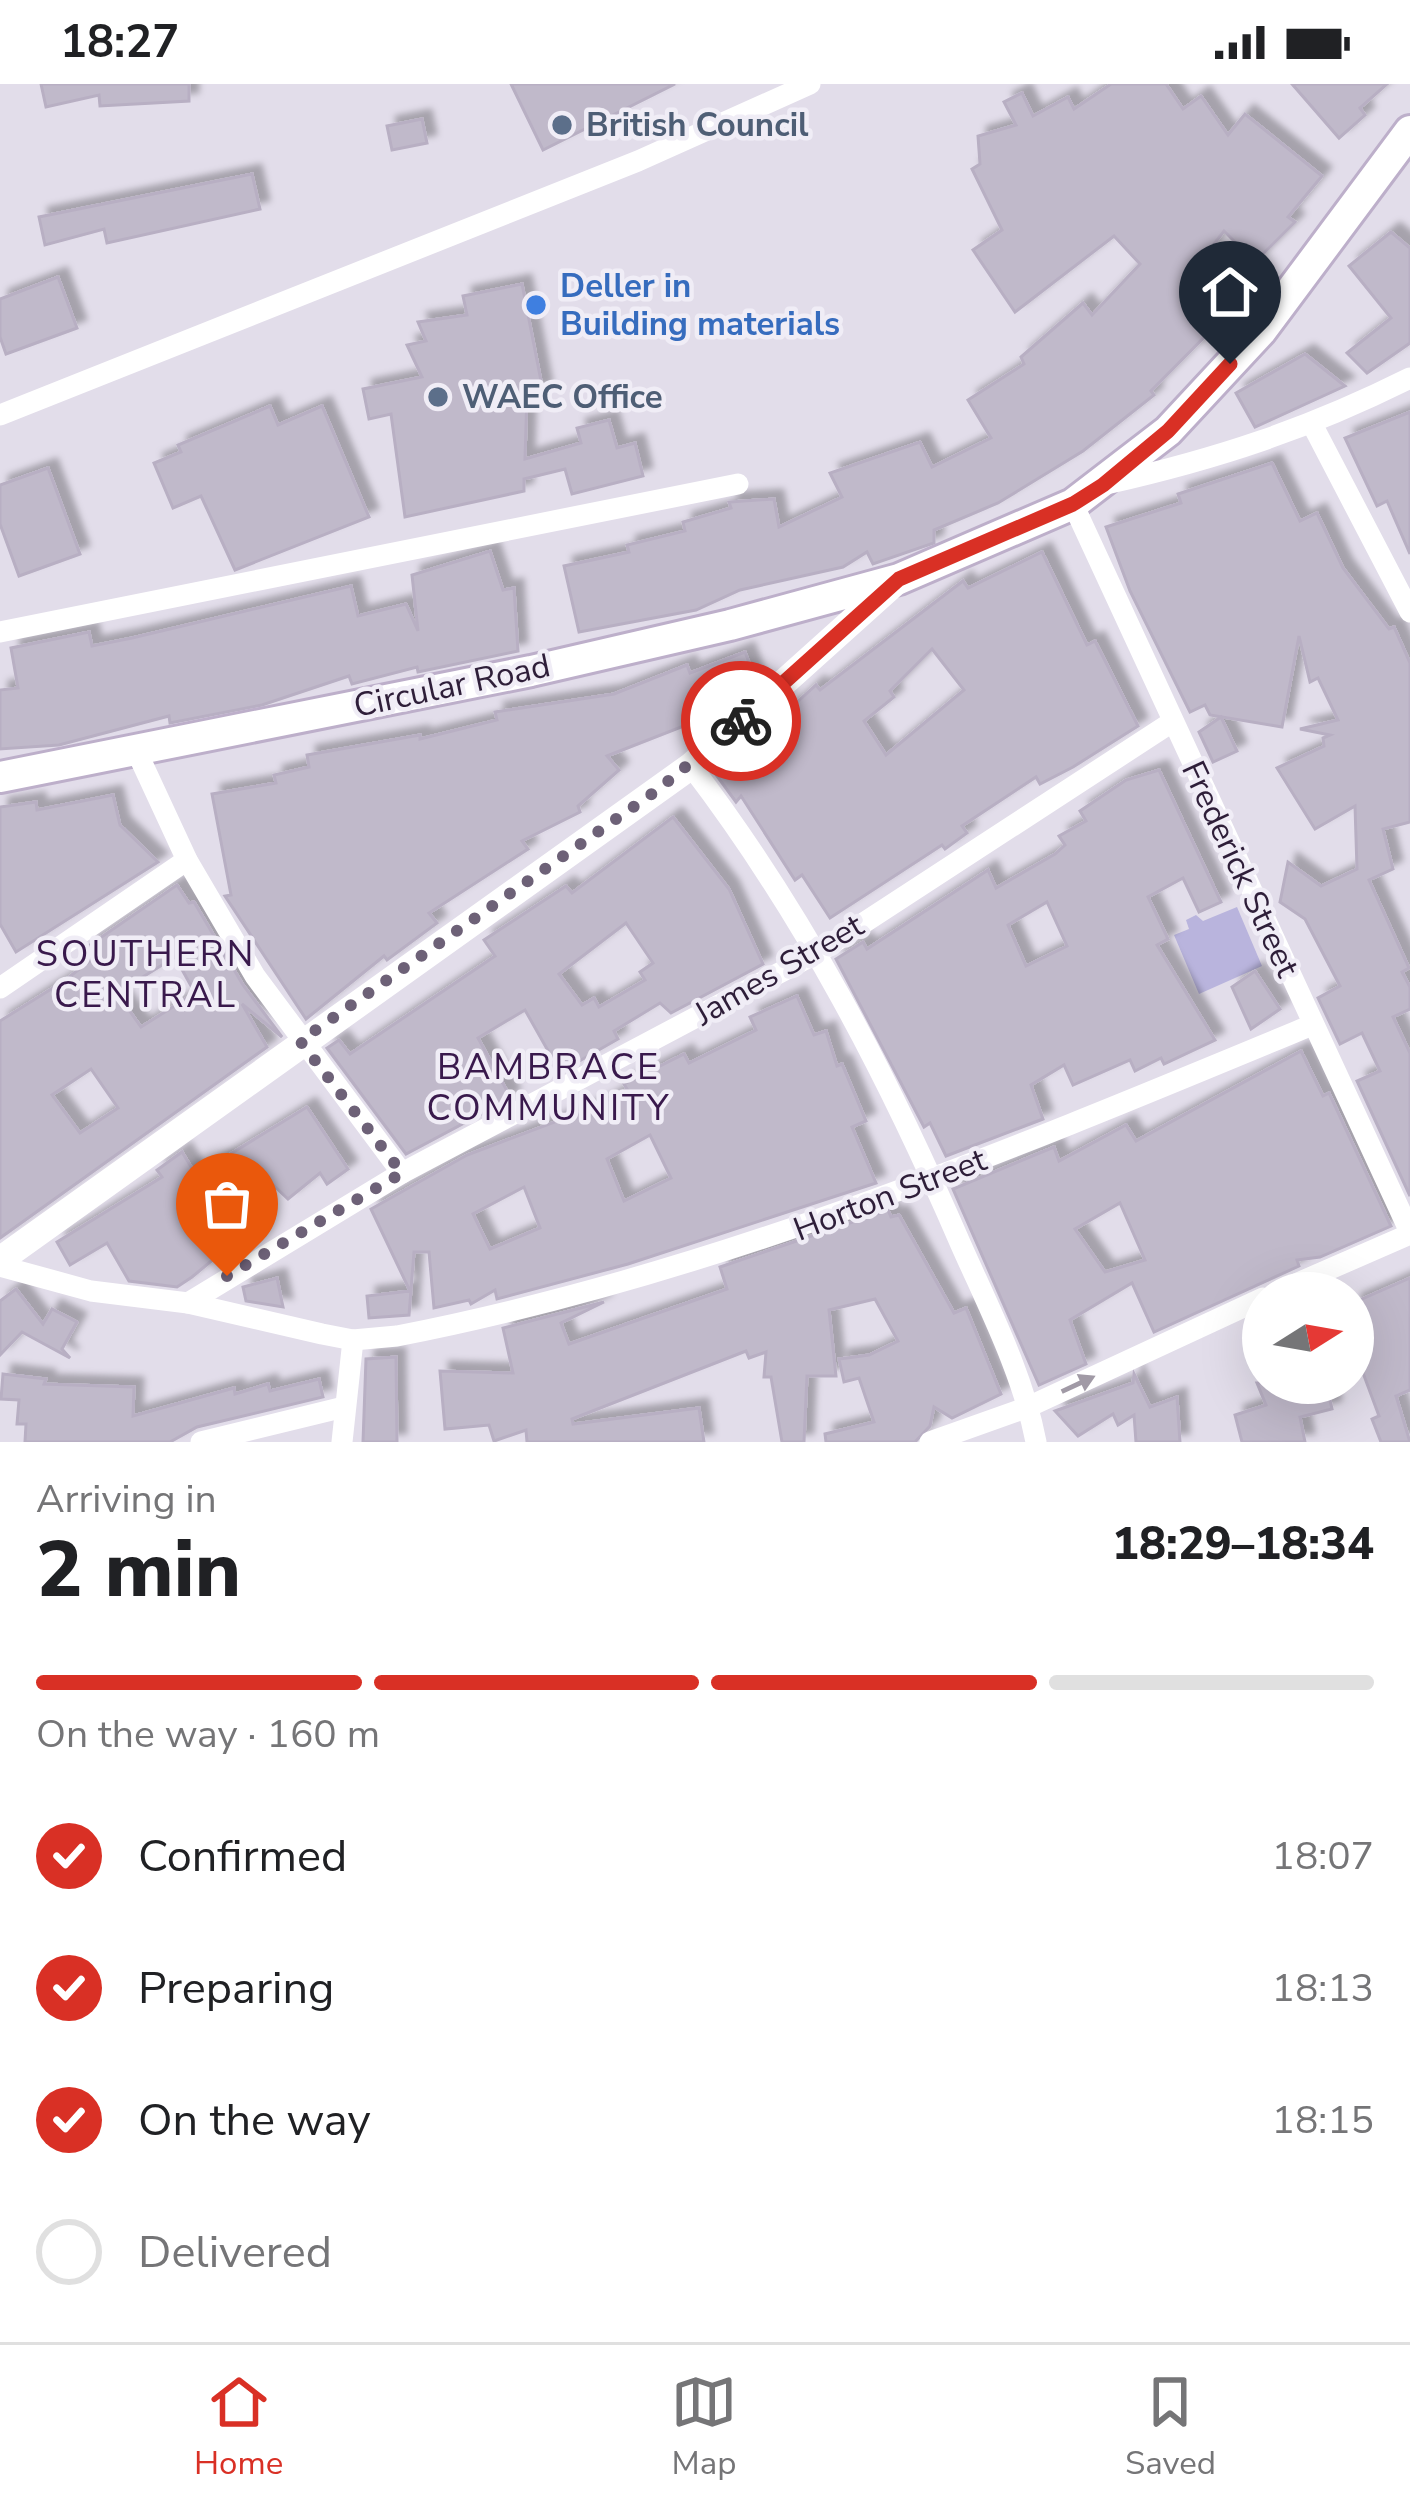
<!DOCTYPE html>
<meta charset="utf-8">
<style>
body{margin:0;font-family:"Nunito Sans",sans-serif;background:#f6f6f6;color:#202124;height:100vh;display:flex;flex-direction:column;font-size:45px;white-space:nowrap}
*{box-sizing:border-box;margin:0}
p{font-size:39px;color:#757577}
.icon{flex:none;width:66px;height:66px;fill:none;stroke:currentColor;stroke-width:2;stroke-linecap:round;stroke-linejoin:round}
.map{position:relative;height:1358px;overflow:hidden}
.side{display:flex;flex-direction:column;background:#fff;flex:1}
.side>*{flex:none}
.needle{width:78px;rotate:79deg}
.buttons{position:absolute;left:1242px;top:1188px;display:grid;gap:24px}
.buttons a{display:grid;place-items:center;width:132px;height:132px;border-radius:50%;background:#fff;box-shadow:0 12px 48px #0002;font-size:60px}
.pin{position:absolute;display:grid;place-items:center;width:102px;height:102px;color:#fff;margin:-123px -51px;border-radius:50% 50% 50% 0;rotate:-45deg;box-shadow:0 0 12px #0007}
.pin .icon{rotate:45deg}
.courier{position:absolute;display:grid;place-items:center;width:120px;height:120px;margin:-60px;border:9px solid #d93025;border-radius:50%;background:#fff;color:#222;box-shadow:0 3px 15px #0007}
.overview em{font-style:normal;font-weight:800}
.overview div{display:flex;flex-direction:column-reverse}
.overview{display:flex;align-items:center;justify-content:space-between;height:204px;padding:0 36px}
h1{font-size:78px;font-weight:800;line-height:90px}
.bar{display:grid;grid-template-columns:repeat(4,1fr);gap:18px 12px;align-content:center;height:144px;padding:0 36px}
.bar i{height:15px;border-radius:9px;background:#e0e0e0}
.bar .current{background:#d93025}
.bar p{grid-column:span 4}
ol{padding:0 36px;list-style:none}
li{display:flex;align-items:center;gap:36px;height:132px}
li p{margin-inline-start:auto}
li .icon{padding:12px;border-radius:50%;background:#d93025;color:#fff;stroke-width:4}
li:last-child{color:#757577}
li i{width:66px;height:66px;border:6px solid #e0e0e0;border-radius:50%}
.status{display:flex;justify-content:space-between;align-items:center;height:84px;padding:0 60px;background:#fff;direction:ltr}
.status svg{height:33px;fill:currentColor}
.dock{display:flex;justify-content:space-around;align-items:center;height:168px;border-top:3px solid #e0e0e0;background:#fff;font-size:33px;color:#757577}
.dock a{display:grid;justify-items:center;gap:6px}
.dock .current{color:#d93025}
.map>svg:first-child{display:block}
</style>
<div class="status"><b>18:27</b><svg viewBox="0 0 49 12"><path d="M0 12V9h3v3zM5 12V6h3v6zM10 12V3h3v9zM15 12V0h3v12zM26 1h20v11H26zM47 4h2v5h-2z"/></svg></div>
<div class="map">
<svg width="1410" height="1358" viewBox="0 0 1410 1358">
<defs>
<filter id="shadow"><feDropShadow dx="9" dy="-9" stdDeviation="3" flood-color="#0004"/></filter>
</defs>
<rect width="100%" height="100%" fill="#e2ddea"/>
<path fill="#b9b4dd" d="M 1237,823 L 1262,882 L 1199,910 L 1174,851 L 1189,845 L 1186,836 L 1196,831 L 1203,837 Z"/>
<g fill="#c0b9ca" stroke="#b8afc3" stroke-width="3" fill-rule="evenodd" filter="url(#shadow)">
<path d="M 41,0 L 189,0 L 189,17 L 100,22 L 99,11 L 46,23 Z"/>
<path d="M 511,0 L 675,0 L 543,66 Z"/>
<path d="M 1111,0 L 1166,0 L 1183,25 L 1201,12 L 1228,51 L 1245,30 L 1322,92 L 1288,133 L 1295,138 L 1255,178 L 1224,147 L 1197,182 L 1240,217 L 1151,307 L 1154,311 L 1083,367 L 998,419 L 934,446 L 934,459 L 873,480 L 867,468 L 843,483 L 740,506 L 696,526 L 579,548 L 564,482 L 629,468 L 627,461 L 685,447 L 683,438 L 731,424 L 729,418 L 774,415 L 779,443 L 842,413 L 830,389 L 920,358 L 932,383 L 991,354 L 968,316 L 1024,280 L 1021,273 L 1083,219 L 1092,231 L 1140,180 L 1114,152 L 1015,228 L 973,166 L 1002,146 L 972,85 L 980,80 L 978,52 L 1016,41 L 1004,18 L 1022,9 L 1033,32 L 1068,13 L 1074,25 Z"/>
<path d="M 1292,0 L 1387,0 L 1360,24 L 1365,31 L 1339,54 Z"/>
<path d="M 422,35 L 427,59 L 392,66 L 387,42 Z"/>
<path d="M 252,90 L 260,125 L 107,159 L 104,145 L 45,161 L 39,133 Z"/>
<path d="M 1391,148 L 1410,164 L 1410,259 L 1367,289 L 1347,269 L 1391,234 L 1349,182 Z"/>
<path d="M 58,193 L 77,244 L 6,270 L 0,253 L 0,215 Z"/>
<path d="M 522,200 L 543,307 L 527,310 L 525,375 L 581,359 L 577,344 L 609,336 L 617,364 L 635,359 L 643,392 L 572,410 L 565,385 L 524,395 L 524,407 L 405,433 L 391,330 L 369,335 L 363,305 L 422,293 L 407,261 L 426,257 L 418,238 L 467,231 L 463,212 Z"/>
<path d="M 1305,270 L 1345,302 L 1255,343 L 1236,309 Z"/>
<path d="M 270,322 L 278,341 L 322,322 L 369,433 L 235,486 L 201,412 L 173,424 L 154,379 L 181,368 L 178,361 Z"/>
<path d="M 1410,328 L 1410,470 L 1387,417 L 1377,422 L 1345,354 Z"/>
<path d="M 1272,379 L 1300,437 L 1317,429 L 1343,484 L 1389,545 L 1394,543 L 1410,579 L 1410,738 L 1383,745 L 1393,785 L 1369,796 L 1409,884 L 1402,888 L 1410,903 L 1410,925 L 1393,933 L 1410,969 L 1410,1112 L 1357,997 L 1380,987 L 1362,949 L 1340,960 L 1318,914 L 1340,902 L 1305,835 L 1280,818 L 1288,778 L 1321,802 L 1357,785 L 1355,722 L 1315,745 L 1277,684 L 1324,662 L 1323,654 L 1330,651 L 1300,645 L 1338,636 L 1318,594 L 1310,598 L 1299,552 L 1282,643 L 1210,631 L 1205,621 L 1190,628 L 1130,507 L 1106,443 L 1181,419 L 1178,410 Z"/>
<path d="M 48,384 L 80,470 L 19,492 L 0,440 L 0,401 Z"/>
<path d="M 490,467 L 503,506 L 514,504 L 518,567 L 418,588 L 417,583 L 352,600 L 349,592 L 262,621 L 170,639 L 169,632 L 59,661 L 0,665 L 0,606 L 18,604 L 11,564 L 89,548 L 92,562 L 132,554 L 351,502 L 358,532 L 406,520 L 418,547 L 412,491 Z"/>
<path d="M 1042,468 L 1087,561 L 1095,557 L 1138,642 L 1073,683 L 1040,700 L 1036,693 L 962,742 L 967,749 L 945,765 L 942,761 L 830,834 L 802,791 L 795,796 L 741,712 L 736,718 L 714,688 L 771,634 L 773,640 L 816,601 L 820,606 L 963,497 L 968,504 ZM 932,565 L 964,606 L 886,671 L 864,637 L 894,613 L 890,607 Z"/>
<path d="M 745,568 L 757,599 L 750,605 L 703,623 L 707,633 L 607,672 L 619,686 L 578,722 L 580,728 L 522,757 L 528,765 L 429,829 L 437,839 L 387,876 L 384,872 L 306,935 L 225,812 L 231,811 L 212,710 L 276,699 L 274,691 L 309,683 L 307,671 L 420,651 L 420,655 L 497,636 L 495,628 L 614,610 L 687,581 L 690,589 Z"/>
<path d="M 1221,633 L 1237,667 L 1213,678 L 1199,648 Z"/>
<path d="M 1159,686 L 1221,818 L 1199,828 L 1183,794 L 1148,813 L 1168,855 L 1157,861 L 1215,956 L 1164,980 L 1161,974 L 1135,987 L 1130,976 L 1073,1001 L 1064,981 L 1031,1001 L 1043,1035 L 946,1072 L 930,1039 L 924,1043 L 836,875 L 863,858 L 867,865 L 988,786 L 996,804 L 1055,770 L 1065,761 L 1059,752 L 1086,737 L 1080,727 L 1126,696 ZM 1047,818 L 1067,862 L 1026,882 L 1008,841 Z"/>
<path d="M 113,711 L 120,741 L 158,778 L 16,868 L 0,840 L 0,723 L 36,718 L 37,726 Z"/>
<path d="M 673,733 L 729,805 L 763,880 L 671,929 L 660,919 L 614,947 L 618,955 L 560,988 L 525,926 L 478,954 L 511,1014 L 406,1070 L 327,964 L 339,956 L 350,970 L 495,872 L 484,856 L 566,802 L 572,809 ZM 626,839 L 653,879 L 640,888 L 645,896 L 599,923 L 594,914 L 582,921 L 559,890 Z"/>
<path d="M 177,801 L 189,819 L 194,818 L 243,901 L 282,953 L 242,920 L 267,963 L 0,1154 L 0,937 L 64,897 L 95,873 L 87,863 ZM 175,873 L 195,909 L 141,943 L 117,909 ZM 91,985 L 118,1024 L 80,1049 L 52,1011 Z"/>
<path d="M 1255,887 L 1280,925 L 1251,945 L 1232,903 Z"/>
<path d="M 797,912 L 814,951 L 826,947 L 837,982 L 842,980 L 866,1037 L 852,1043 L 876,1099 L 628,1180 L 497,1215 L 495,1206 L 471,1220 L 469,1216 L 434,1224 L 429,1168 L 414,1168 L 409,1231 L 369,1234 L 367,1212 L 410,1207 L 371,1125 L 467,1071 L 600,1021 L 627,1005 L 624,1000 L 684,970 L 689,979 L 756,946 L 750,933 ZM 650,1051 L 671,1094 L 624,1117 L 607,1075 ZM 524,1103 L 540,1144 L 490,1165 L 473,1130 Z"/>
<path d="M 1301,967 L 1323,1012 L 1329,1009 L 1391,1142 L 1320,1173 L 1297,1176 L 1299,1182 L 1154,1248 L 1132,1199 L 1070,1236 L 1086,1280 L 1039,1301 L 953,1105 L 1054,1063 L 1059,1077 L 1126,1041 L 1136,1057 ZM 1120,1119 L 1145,1176 L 1105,1188 L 1075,1145 Z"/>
<path d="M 307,1023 L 348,1085 L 327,1100 L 320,1089 L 288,1115 L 271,1099 L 222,1131 L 238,1155 L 192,1193 L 177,1203 L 129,1197 L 107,1159 L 70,1181 L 57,1158 L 162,1093 L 157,1086 L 182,1068 L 196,1091 Z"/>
<path d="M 888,1126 L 891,1133 L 899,1131 L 954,1229 L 966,1224 L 1001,1310 L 952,1334 L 934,1323 L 930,1342 L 915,1358 L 826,1358 L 825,1350 L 874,1338 L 859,1294 L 844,1298 L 839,1275 L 869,1271 L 898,1257 L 875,1215 L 829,1226 L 836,1292 L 807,1292 L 804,1358 L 782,1358 L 771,1293 L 764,1293 L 766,1268 L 749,1274 L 746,1267 L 572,1335 L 573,1340 L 699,1324 L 704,1358 L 527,1358 L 526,1346 L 494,1357 L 489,1341 L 445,1345 L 440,1287 L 513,1289 L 503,1244 L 604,1218 L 561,1239 L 569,1260 L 727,1205 L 720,1183 Z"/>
<path d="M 277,1194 L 283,1223 L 246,1217 L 243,1203 Z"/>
<path d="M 1410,1194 L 1410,1306 L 1396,1312 L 1410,1358 L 1381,1358 L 1372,1335 L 1379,1332 L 1353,1262 L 1353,1219 Z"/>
<path d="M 16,1205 L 43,1240 L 52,1225 L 77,1238 L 62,1265 L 70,1274 L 22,1248 L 0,1271 L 0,1217 Z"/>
<path d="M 396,1273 L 397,1358 L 363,1358 L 366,1275 Z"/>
<path d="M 3,1290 L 46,1295 L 44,1300 L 134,1303 L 133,1332 L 234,1304 L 235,1310 L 268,1300 L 270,1307 L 319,1295 L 323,1313 L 197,1343 L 170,1358 L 25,1358 L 26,1340 L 17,1340 L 19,1316 L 1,1315 Z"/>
<path d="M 1134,1290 L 1150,1323 L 1177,1313 L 1180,1358 L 1136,1358 L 1134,1331 L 1118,1341 L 1113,1330 L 1078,1352 L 1055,1327 L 1133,1299 Z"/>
<path d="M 1257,1299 L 1326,1299 L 1332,1325 L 1300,1333 L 1305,1358 L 1242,1358 L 1235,1331 L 1266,1321 Z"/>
</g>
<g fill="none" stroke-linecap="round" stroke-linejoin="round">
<defs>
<path id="secondary" d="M 0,693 L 531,587 L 730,541 L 899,495 L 1073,420 L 1168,347 L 1261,247 L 1410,47"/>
</defs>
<use href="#secondary" stroke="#bdafca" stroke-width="36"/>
<g stroke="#fff" stroke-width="21">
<path d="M 0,331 L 638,77 L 810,0"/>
<path d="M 1313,342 L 1410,528"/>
<path d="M 1106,400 C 1217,375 1308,345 1410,294"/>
<path d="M 1073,420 L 1410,1148"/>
<path d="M 0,548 L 738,400"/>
<path d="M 136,666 L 187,776 L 255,892 L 402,1089"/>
<path d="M 691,682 C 804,830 887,990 961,1161 C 989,1224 1023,1290 1036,1358"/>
<path d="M 0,904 L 187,776"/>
<path d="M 0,1182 L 91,1207 L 188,1219 L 322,1250 L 353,1256 L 397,1252 C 716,1190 1013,1065 1312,941"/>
<path d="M 1275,1209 L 1410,1150"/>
<path d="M 188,1219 L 402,1089 L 819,868 L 1172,638"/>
<path d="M 201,1358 L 344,1323"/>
<path d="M 342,1358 L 353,1256"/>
<path d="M 930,1358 L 1028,1323 L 1263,1214"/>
</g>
<path stroke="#fff" stroke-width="27" d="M 0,1176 L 691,682 L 899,495"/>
<use href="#secondary" stroke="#fff" stroke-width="30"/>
</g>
<defs><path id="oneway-solid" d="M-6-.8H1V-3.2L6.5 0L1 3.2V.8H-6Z" transform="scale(3)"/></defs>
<use fill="#a19aa6" href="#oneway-solid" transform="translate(1078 1300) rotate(-25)"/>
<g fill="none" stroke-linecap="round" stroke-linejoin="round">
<path stroke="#6d6177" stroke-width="12" stroke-dasharray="0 21.6" d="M 227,1192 L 402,1089 L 300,957 L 656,707 L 741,637"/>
<path stroke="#d93025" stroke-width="15" d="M 741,637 L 899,495 L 1073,420 L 1103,401 L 1168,347 L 1230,280"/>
</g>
<g fill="#5c6f8a" stroke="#f0edf6" stroke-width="4.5">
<circle cx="562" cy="41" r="12"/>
<circle cx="438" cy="313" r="12"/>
</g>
<circle fill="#3f7fe0" stroke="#f0edf6" stroke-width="4.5" cx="536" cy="221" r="12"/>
<g text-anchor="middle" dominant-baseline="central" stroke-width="9" stroke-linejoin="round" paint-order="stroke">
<g font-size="33" font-weight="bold" fill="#4e5e75" stroke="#f0edf6" text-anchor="start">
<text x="586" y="41">British Council</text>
<text x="462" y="313">WAEC Office</text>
</g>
<g font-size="33" font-weight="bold" fill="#366cbe" stroke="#f0edf6" text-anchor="start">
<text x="560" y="202">Deller in<tspan x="560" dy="38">Building materials</tspan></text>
</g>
<g font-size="33" fill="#2e1e39" stroke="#f0edf6">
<text transform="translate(452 602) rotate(-12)">Circular Road</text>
<text transform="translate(1240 785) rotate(65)">Frederick Street</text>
<text transform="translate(779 886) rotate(-30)">James Street</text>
<text transform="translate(890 1111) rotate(-21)">Horton Street</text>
</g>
<g font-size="36" letter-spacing="3" fill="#39194c" stroke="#f0edf6">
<text x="146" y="870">SOUTHERN<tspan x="146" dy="41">CENTRAL</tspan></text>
<text x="549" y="983">BAMBRACE<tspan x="549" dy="41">COMMUNITY</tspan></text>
</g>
</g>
</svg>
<div class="buttons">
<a><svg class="needle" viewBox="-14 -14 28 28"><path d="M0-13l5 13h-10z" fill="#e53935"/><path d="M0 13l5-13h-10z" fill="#757577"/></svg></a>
</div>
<div class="pin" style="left:227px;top:1192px;background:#ea580c"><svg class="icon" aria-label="bag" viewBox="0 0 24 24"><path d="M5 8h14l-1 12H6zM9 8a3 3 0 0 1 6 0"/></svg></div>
<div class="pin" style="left:1230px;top:280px;background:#1f2937"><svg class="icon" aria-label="home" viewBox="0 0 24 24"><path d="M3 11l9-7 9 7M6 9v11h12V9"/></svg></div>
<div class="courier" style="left:741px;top:637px"><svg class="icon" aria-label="bike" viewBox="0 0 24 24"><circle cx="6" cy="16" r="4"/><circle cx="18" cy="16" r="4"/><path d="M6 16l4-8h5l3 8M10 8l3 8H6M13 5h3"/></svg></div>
</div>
<section class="side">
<div class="overview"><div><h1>2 min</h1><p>Arriving in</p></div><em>18:29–18:34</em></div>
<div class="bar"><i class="current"></i><i class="current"></i><i class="current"></i><i></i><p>On the way · 160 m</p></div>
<ol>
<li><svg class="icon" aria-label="check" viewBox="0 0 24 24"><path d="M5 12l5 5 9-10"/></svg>Confirmed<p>18:07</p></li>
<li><svg class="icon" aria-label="check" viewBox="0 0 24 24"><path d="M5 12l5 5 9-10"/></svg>Preparing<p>18:13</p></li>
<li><svg class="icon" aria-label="check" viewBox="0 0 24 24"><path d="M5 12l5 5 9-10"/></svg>On the way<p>18:15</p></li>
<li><i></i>Delivered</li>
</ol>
</section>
<nav class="dock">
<a class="current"><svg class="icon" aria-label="home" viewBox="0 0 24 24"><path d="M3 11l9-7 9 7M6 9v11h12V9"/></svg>Home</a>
<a><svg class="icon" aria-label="map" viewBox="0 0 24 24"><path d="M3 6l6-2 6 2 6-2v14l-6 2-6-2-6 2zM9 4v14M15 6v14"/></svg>Map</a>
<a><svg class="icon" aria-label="saved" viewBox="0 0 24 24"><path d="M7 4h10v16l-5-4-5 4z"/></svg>Saved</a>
</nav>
